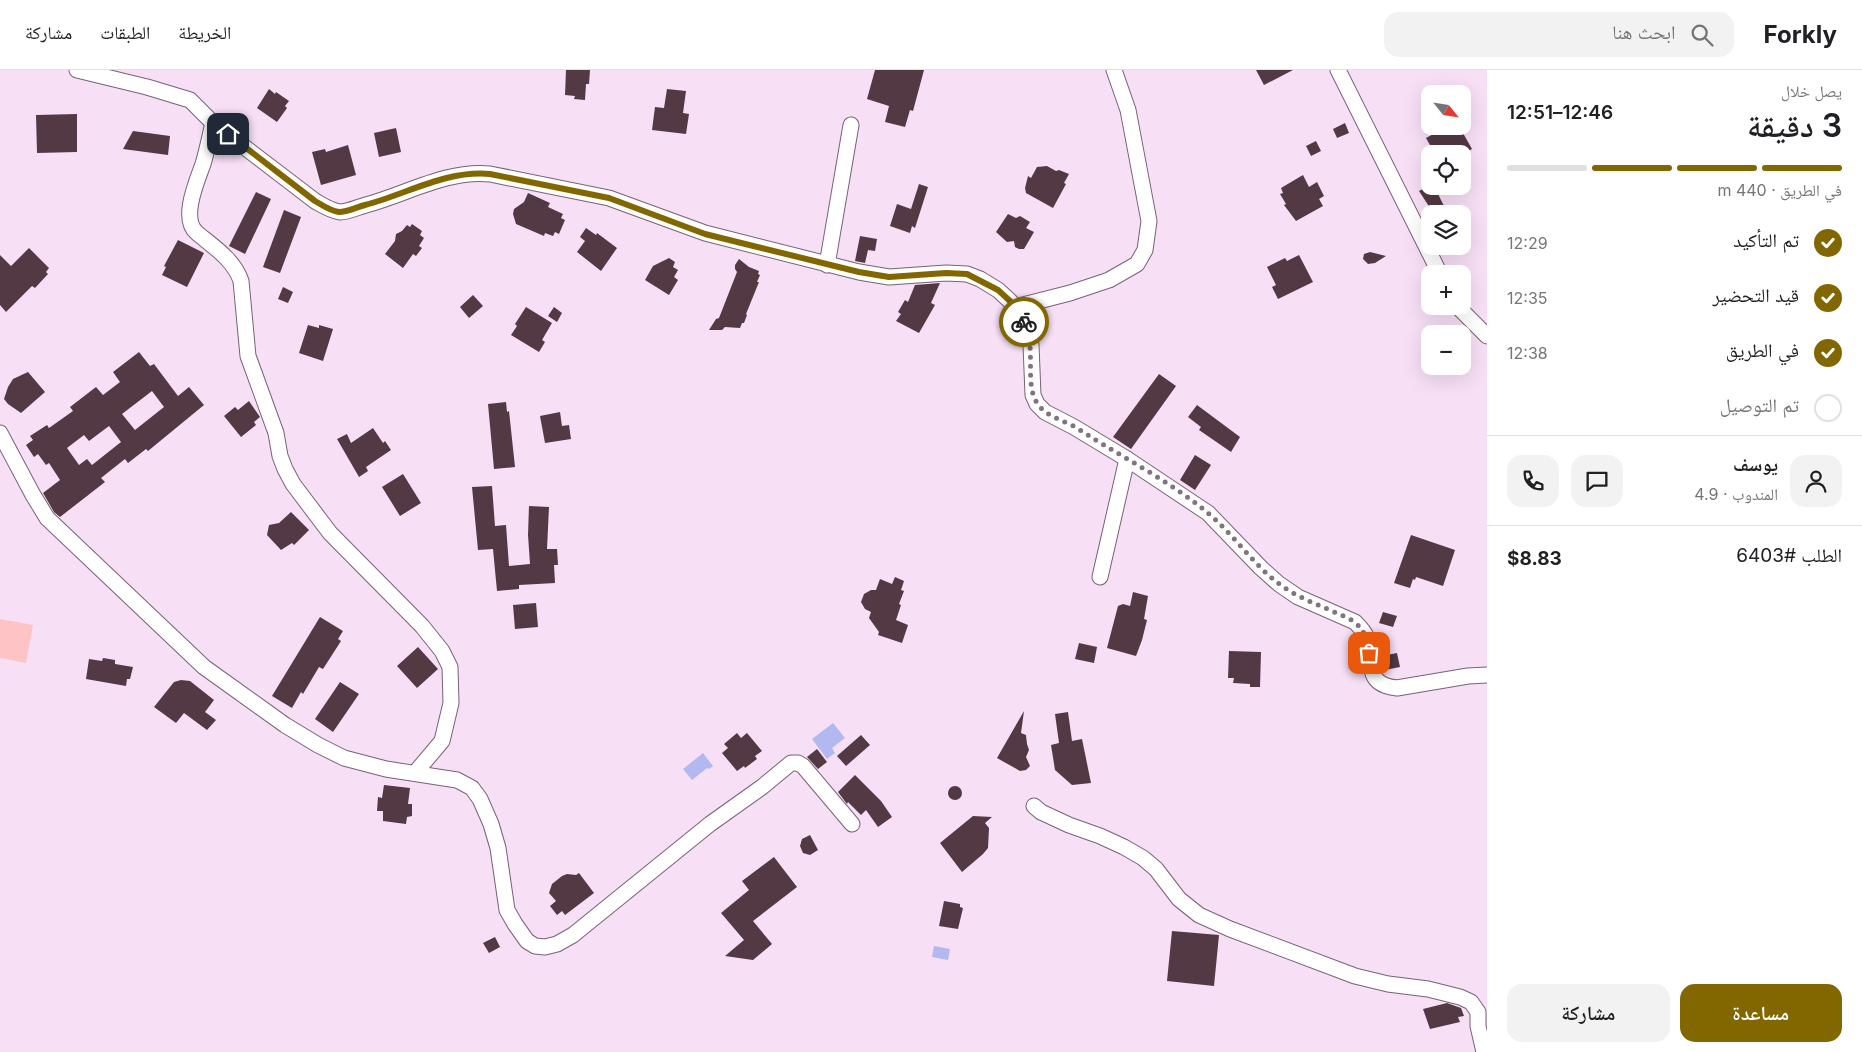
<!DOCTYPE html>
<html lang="ar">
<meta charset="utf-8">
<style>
body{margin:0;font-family:Inter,"Noto Naskh Arabic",sans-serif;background:#f2f2f2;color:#202124;direction:rtl;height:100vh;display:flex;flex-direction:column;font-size:19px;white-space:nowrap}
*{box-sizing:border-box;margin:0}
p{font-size:16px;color:#757577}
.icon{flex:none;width:28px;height:28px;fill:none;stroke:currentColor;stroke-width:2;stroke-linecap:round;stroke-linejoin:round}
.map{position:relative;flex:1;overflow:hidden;direction:ltr}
.sheet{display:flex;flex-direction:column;background:#fff;width:375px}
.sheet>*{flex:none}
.needle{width:32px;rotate:120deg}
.fabs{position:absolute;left:1421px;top:15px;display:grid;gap:10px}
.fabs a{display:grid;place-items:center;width:50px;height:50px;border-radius:10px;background:#fff;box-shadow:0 5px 20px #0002;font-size:25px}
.pin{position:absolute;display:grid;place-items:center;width:42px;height:42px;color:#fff;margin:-21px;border-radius:10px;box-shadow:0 2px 8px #0006}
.courier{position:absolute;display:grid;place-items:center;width:50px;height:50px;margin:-25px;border:4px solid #826700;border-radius:50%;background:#fff;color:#222;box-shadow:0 1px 6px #0007}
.head em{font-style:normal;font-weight:600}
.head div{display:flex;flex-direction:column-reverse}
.head{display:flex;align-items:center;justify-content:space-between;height:85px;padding:0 20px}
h1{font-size:32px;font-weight:600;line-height:38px}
.bar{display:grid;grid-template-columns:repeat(4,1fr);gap:8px 5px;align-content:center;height:60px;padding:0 20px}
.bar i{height:6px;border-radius:4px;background:#e0e0e0}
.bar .on{background:#826700}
.bar p{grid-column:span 4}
.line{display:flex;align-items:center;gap:12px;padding:0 20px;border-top:1px solid #e0e0e0}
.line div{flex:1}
.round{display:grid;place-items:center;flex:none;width:52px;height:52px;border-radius:15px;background:#f2f2f2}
ol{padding:0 20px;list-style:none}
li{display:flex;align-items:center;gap:15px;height:55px}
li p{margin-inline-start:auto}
li .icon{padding:5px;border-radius:50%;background:#826700;color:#fff;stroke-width:4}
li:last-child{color:#757577}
li i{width:28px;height:28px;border:2px solid #e0e0e0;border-radius:50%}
.cta{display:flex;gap:10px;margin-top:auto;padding:10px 20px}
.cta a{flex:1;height:58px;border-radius:15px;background:#826700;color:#fff;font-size:20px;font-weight:600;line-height:58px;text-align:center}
.cta a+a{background:#f2f2f2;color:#202124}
header{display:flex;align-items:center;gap:30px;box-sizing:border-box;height:70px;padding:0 25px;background:#fff;border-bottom:1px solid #e0e0e0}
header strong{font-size:24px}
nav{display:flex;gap:28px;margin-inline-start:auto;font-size:18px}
.search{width:350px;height:45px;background:#f2f2f2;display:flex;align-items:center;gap:12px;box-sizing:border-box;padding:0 18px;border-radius:15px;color:#757577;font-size:19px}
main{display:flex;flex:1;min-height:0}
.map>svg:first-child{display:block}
</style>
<header>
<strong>Forkly</strong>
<div class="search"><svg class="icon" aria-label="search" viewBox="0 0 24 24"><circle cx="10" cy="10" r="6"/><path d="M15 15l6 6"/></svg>ابحث هنا</div>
<nav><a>الخريطة</a><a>الطبقات</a><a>مشاركة</a></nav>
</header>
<main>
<section class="sheet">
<div class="head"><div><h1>3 دقيقة</h1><p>يصل خلال</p></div><em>12:46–12:51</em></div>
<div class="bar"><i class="on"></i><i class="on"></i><i class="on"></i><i></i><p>في الطريق · 440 m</p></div>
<ol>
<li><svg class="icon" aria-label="check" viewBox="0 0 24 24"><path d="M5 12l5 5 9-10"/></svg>تم التأكيد<p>12:29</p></li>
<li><svg class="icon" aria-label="check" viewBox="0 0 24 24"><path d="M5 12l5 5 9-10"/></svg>قيد التحضير<p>12:35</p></li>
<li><svg class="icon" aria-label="check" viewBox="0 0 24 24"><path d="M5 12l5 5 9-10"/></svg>في الطريق<p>12:38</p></li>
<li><i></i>تم التوصيل</li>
</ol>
<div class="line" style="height:90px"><a class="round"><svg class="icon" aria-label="person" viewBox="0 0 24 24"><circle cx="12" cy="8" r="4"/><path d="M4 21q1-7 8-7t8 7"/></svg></a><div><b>يوسف</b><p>المندوب · 4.9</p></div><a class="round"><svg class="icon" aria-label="chat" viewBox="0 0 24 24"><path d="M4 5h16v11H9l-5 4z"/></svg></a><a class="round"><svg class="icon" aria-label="phone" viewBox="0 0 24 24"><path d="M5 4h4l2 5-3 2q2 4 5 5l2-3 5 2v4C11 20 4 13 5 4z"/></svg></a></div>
<div class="line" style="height:65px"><div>الطلب #6403</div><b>$8.83</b></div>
<div class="cta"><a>مساعدة</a><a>مشاركة</a></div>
</section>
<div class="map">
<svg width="1487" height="982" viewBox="0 0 1487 982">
<rect width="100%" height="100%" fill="#f7dff6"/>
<path fill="#fec4c5" d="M 0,549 L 33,555 L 26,593 L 0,588 Z"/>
<g fill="#b2b9f0">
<path d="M 833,653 L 845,668 L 832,678 L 835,683 L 827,689 L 812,669 Z"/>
<path d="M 703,683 L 713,696 L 709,699 L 707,698 L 692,710 L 683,699 Z"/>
<path d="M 934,876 L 950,879 L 948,890 L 932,887 Z"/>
</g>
<g fill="#533944" fill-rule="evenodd">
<path d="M 566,0 L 590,0 L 589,14 L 586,14 L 585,30 L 574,29 L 575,26 L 565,25 Z"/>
<path d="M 875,0 L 924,0 L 913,41 L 910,40 L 905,57 L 885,52 L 889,36 L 867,29 Z"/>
<path d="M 1256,0 L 1293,0 L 1264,15 Z"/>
<path d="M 269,19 L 275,24 L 276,22 L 289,31 L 285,36 L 287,38 L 277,52 L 257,38 Z"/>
<path d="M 667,19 L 686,21 L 683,43 L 689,44 L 686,64 L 652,60 L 655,37 L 664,38 Z"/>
<path d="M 77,44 L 77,82 L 37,83 L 36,45 Z"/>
<path d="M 1345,53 L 1349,63 L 1337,68 L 1333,59 Z"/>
<path d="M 1448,56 L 1459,56 L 1472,79 L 1463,84 L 1435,84 L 1426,68 Z"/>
<path d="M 396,58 L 401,82 L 379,87 L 374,63 Z"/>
<path d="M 133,61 L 170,66 L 168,85 L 123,79 Z"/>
<path d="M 1316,71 L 1321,81 L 1311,86 L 1306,76 Z"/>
<path d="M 348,75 L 356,105 L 321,115 L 312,82 L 325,79 L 326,82 Z"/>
<path d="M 1047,96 L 1056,101 L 1059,100 L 1069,104 L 1064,113 L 1066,114 L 1053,138 L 1026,123 L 1025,118 L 1028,106 L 1031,108 L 1037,97 Z"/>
<path d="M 1303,105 L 1309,117 L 1317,112 L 1324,126 L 1319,129 L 1323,136 L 1296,151 L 1284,135 L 1286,134 L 1280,124 L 1283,123 L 1281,118 Z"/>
<path d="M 919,114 L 928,117 L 915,158 L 912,156 L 910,163 L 890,156 L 897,134 L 911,139 Z"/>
<path d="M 1430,115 L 1434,116 L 1445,138 L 1434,144 L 1419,121 Z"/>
<path d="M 256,122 L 271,129 L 245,184 L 229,176 Z"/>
<path d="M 528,123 L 550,133 L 548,137 L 563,144 L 561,148 L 565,150 L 559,164 L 555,162 L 553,166 L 545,163 L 544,166 L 516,154 L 513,144 L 514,139 L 524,132 Z"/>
<path d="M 284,140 L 301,147 L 280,203 L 263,197 Z"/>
<path d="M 1008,144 L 1016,148 L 1020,146 L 1030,152 L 1026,158 L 1034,162 L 1024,179 L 1019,179 L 1015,177 L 1014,171 L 1007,172 L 996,162 Z"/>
<path d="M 412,154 L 422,161 L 420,165 L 424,168 L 419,176 L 422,178 L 416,186 L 413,184 L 403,198 L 385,184 L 395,171 L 396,164 L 402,161 L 407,155 L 410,157 Z"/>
<path d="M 586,158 L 596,165 L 597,163 L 617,178 L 601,201 L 577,182 L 585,171 L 580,167 Z"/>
<path d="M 860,166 L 877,169 L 875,181 L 868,180 L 865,193 L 855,191 Z"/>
<path d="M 178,170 L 204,183 L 187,217 L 162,205 L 166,197 L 164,196 Z"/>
<path d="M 29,178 L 49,198 L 46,202 L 48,204 L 35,218 L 32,216 L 6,242 L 0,235 L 0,185 L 11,196 Z"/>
<path d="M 1370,182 L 1386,186 L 1375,193 L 1368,194 L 1363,189 L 1364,184 Z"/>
<path d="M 1299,185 L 1313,212 L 1278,229 L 1272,217 L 1276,215 L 1267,197 L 1285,188 L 1287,191 Z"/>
<path d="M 669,188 L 675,192 L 673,197 L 678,200 L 674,207 L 678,210 L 669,225 L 645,210 L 653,196 Z"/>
<path d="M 739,189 L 749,197 L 759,201 L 758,204 L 760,205 L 757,212 L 759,212 L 746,244 L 747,245 L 744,253 L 742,253 L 740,258 L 725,257 L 722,260 L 709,260 L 716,249 L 719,248 L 737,202 L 735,199 L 735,195 Z"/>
<path d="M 940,213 L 931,233 L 935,235 L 919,263 L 896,251 L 901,244 L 898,242 L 905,230 L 908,232 L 915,215 Z"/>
<path d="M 283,217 L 293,222 L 288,233 L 278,229 Z"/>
<path d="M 473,225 L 483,236 L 469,248 L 460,237 Z"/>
<path d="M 526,237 L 552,253 L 542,270 L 545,272 L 539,282 L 511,265 L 517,256 L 515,254 Z"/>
<path d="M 554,237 L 562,243 L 557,252 L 548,246 Z"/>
<path d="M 308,255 L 319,258 L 319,255 L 333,259 L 323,291 L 299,283 Z"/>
<path d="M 139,282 L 150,296 L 154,294 L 178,326 L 189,317 L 204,335 L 148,381 L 146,379 L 128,393 L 125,389 L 101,408 L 105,412 L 60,447 L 54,442 L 43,423 L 60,410 L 49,393 L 46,395 L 38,384 L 34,387 L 26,375 L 33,370 L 30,366 L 47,355 L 49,358 L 73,341 L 70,337 L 96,317 L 103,325 L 120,312 L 113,302 ZM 152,321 L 164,337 L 135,360 L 122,344 ZM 109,356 L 121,372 L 92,395 L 87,389 L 79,395 L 67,378 L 84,365 L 89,371 Z"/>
<path d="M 28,302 L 45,322 L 21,343 L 8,334 L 4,329 L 8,317 L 13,309 Z"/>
<path d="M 1159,304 L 1176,316 L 1131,379 L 1113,367 Z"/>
<path d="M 249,331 L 260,347 L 254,352 L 256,355 L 241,367 L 224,346 L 235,337 L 238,340 Z"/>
<path d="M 506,332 L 507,342 L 509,341 L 515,397 L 494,399 L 488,334 Z"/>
<path d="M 1197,335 L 1240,367 L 1231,382 L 1199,360 L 1201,357 L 1188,347 Z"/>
<path d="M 560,342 L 562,356 L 569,355 L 571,369 L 545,373 L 540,346 Z"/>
<path d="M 373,358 L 383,373 L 385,371 L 391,380 L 366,397 L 368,401 L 359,407 L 337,369 L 347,364 L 351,373 Z"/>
<path d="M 1195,385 L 1211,395 L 1195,420 L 1180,410 Z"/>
<path d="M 403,404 L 421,433 L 400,446 L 382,417 Z"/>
<path d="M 492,416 L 495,456 L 506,455 L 509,496 L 530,494 L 528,465 L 529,436 L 549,437 L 547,479 L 557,479 L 558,495 L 554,495 L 555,513 L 519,515 L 519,519 L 497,521 L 493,479 L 478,480 L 472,417 Z"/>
<path d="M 291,442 L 309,460 L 294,475 L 292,473 L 281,480 L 267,465 L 269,455 L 279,453 Z"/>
<path d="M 1411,465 L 1455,480 L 1443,516 L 1416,507 L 1415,510 L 1413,509 L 1410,518 L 1394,513 Z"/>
<path d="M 895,507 L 904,511 L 901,520 L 904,521 L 899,534 L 901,535 L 896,550 L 908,555 L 902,573 L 878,565 L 879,562 L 869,548 L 871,542 L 865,539 L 861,532 L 864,524 L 871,520 L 876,520 L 880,509 L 892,514 Z"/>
<path d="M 1133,522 L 1148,526 L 1144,549 L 1147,550 L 1142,570 L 1136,586 L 1107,578 L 1118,536 L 1123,534 L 1130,536 Z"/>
<path d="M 536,533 L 538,557 L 515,559 L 513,535 Z"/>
<path d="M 1383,542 L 1397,546 L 1393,557 L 1379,553 Z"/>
<path d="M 320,547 L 343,561 L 338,569 L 341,571 L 323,599 L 319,597 L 303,624 L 301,622 L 292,638 L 272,626 Z"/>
<path d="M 1079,573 L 1097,577 L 1094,593 L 1075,589 Z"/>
<path d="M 418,577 L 438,599 L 417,618 L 397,596 Z"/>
<path d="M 1229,581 L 1261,582 L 1260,617 L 1250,617 L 1250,614 L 1233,613 L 1234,608 L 1228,608 Z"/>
<path d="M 1397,583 L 1400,597 L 1385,600 L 1382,586 Z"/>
<path d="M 103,588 L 115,590 L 115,594 L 133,597 L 130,609 L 127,609 L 126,616 L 86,609 L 89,589 L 102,591 Z"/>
<path d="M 181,610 L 190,611 L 214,630 L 205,642 L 216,650 L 207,660 L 184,643 L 176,653 L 154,637 L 174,612 Z"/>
<path d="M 340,612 L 359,624 L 333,662 L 315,649 Z"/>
<path d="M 1024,641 L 1021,663 L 1026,665 L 1027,674 L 1029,680 L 1026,687 L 1030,696 L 1026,700 L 1020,701 L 997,688 Z"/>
<path d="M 1068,642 L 1072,671 L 1082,669 L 1091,713 L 1072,715 L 1055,700 L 1051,675 L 1059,673 L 1055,644 Z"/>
<path d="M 737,663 L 741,668 L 747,663 L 762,681 L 755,686 L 757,689 L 745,698 L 744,696 L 737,701 L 722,683 L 728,678 L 724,674 Z"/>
<path d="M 861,665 L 870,675 L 846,696 L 837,686 Z"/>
<path d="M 817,679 L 827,692 L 818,699 L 807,687 Z"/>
<path d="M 855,705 L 881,731 L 892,747 L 878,757 L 866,740 L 861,745 L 848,732 L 847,734 L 838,722 Z"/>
<path d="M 384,715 L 410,718 L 408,734 L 412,734 L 412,746 L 407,747 L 406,754 L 383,751 L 383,741 L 377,741 L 378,727 L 382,728 Z"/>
<circle cx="955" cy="723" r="7"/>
<path d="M 973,746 L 992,747 L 985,753 L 989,758 L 988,778 L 983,784 L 962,802 L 940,773 Z"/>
<path d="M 810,765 L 818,780 L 810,785 L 803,783 L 800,776 L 802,769 Z"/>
<path d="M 774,787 L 797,817 L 753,851 L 772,874 L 753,890 L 725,886 L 744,870 L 721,843 L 749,820 L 742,811 Z"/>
<path d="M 579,803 L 594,823 L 565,845 L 562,841 L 557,845 L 550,836 L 556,831 L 549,823 L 552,814 L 562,806 L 567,804 L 576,805 Z"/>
<path d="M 944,831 L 960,834 L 960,837 L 963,838 L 958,859 L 939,856 Z"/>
<path d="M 1172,861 L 1219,865 L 1214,916 L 1167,911 Z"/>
<path d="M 495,867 L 500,877 L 489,883 L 483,873 Z"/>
<path d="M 1447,933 L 1461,938 L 1464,946 L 1458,947 L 1460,952 L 1430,959 L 1423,939 Z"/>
</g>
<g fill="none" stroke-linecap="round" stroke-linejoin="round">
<defs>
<g id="minor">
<path d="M 77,0 L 147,17 L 190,30 L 213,53 L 315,131 C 322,135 331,141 340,142 C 348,142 358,137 366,135 C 407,124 446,100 490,104 L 609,128 L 705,163 L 859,202 L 889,207 L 946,203 L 967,204 L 980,209 L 998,220 L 1010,231 L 1028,260 L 1031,275 L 1033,325 L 1037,334 L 1045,342 L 1074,357 L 1127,389 L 1208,443 L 1261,498 L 1279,514 L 1298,527 L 1355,552 C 1360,557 1364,561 1367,568 C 1376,590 1361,614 1397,618 L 1468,606 L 1487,605"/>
<path d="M 1338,0 L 1440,204"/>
<path d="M 213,53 C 210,66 207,81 203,94 C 197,111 180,149 197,163 C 214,177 234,190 241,211 L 248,286 L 276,363 L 280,386 L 285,399 L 293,414 L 330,463 L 422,556 L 442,581 L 450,597 L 451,633 L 442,671 L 415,703"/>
<path d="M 827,195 L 851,55"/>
<path d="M 1457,236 L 1487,266"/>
<path d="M 1015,237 L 1070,223 L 1109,210 L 1137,194 L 1145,180 L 1149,151 L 1128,40 L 1114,0"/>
<path d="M 0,363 L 33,425 L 47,448 L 204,597 L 285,655 L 318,675 L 344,688 L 386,699 L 457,710 L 472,718 L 480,729 L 491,754 L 498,778 L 507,840 L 515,854 L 527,871 L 535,876 L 545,877 L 557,874 L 573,865 L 710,754 L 762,717 L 791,693 L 798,693 L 803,696 L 852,754"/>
<path d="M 1100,507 L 1127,389"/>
<path d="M 1034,736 L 1041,742 L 1069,755 L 1100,766 L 1124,777 L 1143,788 L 1156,799 L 1179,829 L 1199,845 L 1230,859 L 1355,906 L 1388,914 L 1428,919 L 1460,927 L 1471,932 L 1478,942 L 1478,956 L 1484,982"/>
</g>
</defs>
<use href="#minor" stroke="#776276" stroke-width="17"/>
<use href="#minor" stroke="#fff" stroke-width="15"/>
</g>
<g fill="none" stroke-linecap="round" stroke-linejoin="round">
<path stroke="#827382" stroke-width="5" stroke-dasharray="0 9" d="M 1024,252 C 1037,279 1024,313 1037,333 C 1045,346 1063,350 1075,357 C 1085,363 1094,369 1104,375 C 1139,396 1177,417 1208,443 C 1234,465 1252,493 1278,513 C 1301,531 1330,538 1355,552 C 1365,562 1368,570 1369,583"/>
<path stroke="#826700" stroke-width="6" d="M 228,64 L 315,131 C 322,135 330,141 339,142 C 347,142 357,137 365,135 C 407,124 446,100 490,104 L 609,128 L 705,164 L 859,202 L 889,207 L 946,203 L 967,204 L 998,220 L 1010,231 L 1024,252"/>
</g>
</svg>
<div class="fabs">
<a><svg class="needle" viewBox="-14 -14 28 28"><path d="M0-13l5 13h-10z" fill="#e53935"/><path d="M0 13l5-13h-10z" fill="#757577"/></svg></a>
<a><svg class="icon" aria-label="locate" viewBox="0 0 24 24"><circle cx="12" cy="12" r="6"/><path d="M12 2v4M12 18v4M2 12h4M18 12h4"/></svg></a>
<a><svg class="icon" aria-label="layers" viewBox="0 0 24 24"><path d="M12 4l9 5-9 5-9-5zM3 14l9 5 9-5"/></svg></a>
<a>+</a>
<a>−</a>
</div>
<div class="pin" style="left:1369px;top:583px;background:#ea580c"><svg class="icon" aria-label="bag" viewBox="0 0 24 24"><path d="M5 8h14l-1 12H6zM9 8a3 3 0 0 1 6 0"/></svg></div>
<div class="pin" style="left:228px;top:64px;background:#1f2937"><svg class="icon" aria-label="home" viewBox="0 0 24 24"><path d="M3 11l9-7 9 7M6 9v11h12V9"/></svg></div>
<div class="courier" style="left:1024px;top:252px"><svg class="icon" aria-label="bike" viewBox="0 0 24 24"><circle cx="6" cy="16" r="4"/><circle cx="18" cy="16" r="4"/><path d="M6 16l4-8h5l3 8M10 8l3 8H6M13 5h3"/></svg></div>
</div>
</main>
